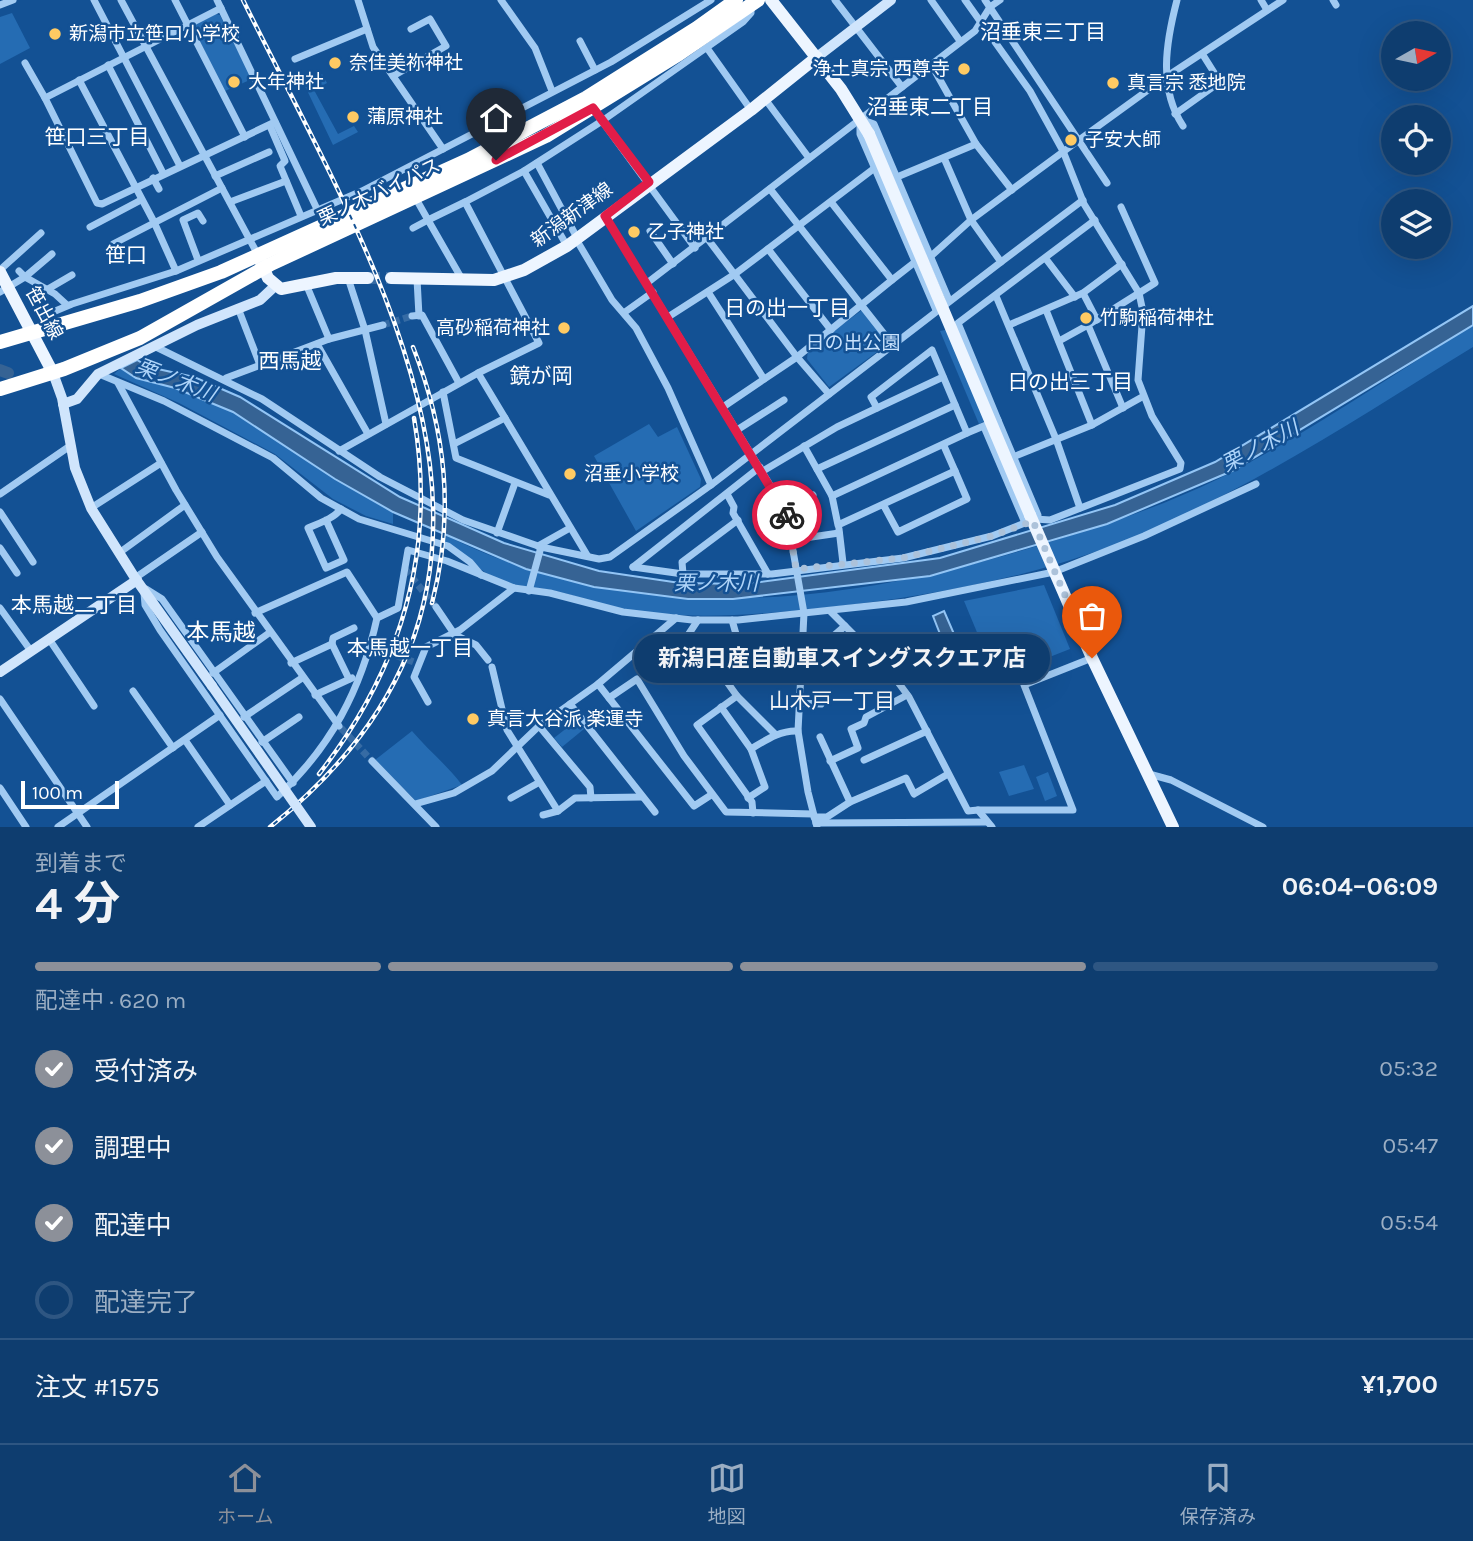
<!DOCTYPE html>
<html lang="ja">
<meta charset="utf-8">
<style>
body{margin:0;font-family:Karla,"Noto Sans JP",sans-serif;background:#174474;color:#f1f3f6;height:100vh;display:flex;flex-direction:column;font-size:26px;white-space:nowrap}
*{box-sizing:border-box;margin:0}
p{font-size:23px;color:#9baec3}
.icon{flex:none;width:38px;height:38px;fill:none;stroke:currentColor;stroke-width:2;stroke-linecap:round;stroke-linejoin:round}
.map{position:relative;height:827px;overflow:hidden}
.panel{display:flex;flex-direction:column;background:#0e3d6f;flex:1}
.panel>*{flex:none}
.needle{width:46px;rotate:81deg}
.tools{position:absolute;left:1381px;top:21px;display:grid;gap:14px}
.tools a{display:grid;place-items:center;width:70px;height:70px;border-radius:50%;background:#0e3d6f;box-shadow:0 7px 28px #0002,0 0 0 2px #2e5682;font-size:35px}
.scale{position:absolute;left:21px;bottom:18px;width:98px;box-sizing:border-box;padding-left:7px;border:4px solid #fff;border-top:0;font-size:19px;line-height:24px;white-space:nowrap;color:#fff;-webkit-text-stroke:5px #135194;paint-order:stroke}
.pin{position:absolute;display:grid;place-items:center;width:60px;height:60px;color:#fff;margin:-72px -30px;border-radius:50% 50% 50% 0;rotate:-45deg;box-shadow:0 0 7px #0007}
.pin .icon{rotate:45deg}
.courier{position:absolute;display:grid;place-items:center;width:70px;height:70px;margin:-35px;border:5px solid #e11d48;border-radius:50%;background:#fff;color:#222;box-shadow:0 2px 9px #0007}
.bubble{position:absolute;height:49px;border-radius:24px;background:#0e3d6f;box-shadow:0 7px 28px #0002,0 0 0 2px #2e5682;font-size:23px;font-weight:700;line-height:49px;text-align:center}
.summary em{font-style:normal;font-weight:700}
.summary div{display:flex;flex-direction:column-reverse}
.summary{display:flex;align-items:center;justify-content:space-between;height:119px;padding:0 35px}
h1{font-size:46px;font-weight:700;line-height:52px}
.bar{display:grid;grid-template-columns:repeat(4,1fr);gap:10px 7px;align-content:center;height:84px;padding:0 35px}
.bar i{height:9px;border-radius:5px;background:#2e5682}
.bar .on{background:#8c9099}
.bar p{grid-column:span 4}
.line{display:flex;align-items:center;gap:18px;padding:0 35px;border-top:2px solid #2e5682}
.line div{flex:1}
ol{padding:0 35px;list-style:none}
li{display:flex;align-items:center;gap:21px;height:77px}
li p{margin-inline-start:auto}
li .icon{padding:7px;border-radius:50%;background:#8c9099;color:#fff;stroke-width:4}
li:last-child{color:#9baec3}
li i{width:38px;height:38px;border:4px solid #2e5682;border-radius:50%}
.dock{display:flex;justify-content:space-around;align-items:center;height:98px;border-top:2px solid #2e5682;background:#0e3d6f;font-size:19px;color:#9baec3}
.dock a{display:grid;justify-items:center;gap:4px}
.dock .on{color:#8c9099}
.map>svg:first-child{display:block}
</style>
<div class="map">
<svg width="1473" height="827" viewBox="0 0 1473 827">
<rect width="100%" height="100%" fill="#135194"/>
<g fill="#256cb3">
<path d="M 12,13 L 30,48 L 0,64 L 0,17 Z"/>
<path d="M 216,14 L 220,15 L 252,79 L 225,91 L 192,26 Z"/>
<path d="M 322,74 L 327,83 L 314,90 L 338,134 L 354,126 L 358,132 L 333,145 L 304,84 Z"/>
<path d="M 862,310 L 888,344 L 829,387 L 807,359 L 808,350 Z"/>
<path d="M 1473,325 L 1473,347 C 1369,411 1267,479 1155,528 C 1050,575 936,596 822,608 C 756,615 690,620 623,610 C 602,607 581,597 560,592 C 540,587 519,588 500,580 C 479,571 463,556 445,543 L 445,535 C 638,632 854,604 1053,541 C 1108,524 1165,505 1218,479 C 1306,435 1389,377 1473,325 Z"/>
<path d="M 956,328 L 985,421 L 979,424 L 940,331 Z"/>
<path d="M 121,368 L 136,378 L 175,388 L 233,412 L 335,479 L 393,512 L 393,524 L 366,516 L 333,499 L 275,454 L 179,403 L 114,374 Z"/>
<path d="M 649,424 L 658,437 L 677,427 L 701,479 L 700,487 L 636,531 L 594,456 Z"/>
<path d="M 1044,585 L 1070,649 L 996,678 L 964,601 Z"/>
<path d="M 577,720 L 584,729 L 562,747 L 554,738 Z"/>
<path d="M 412,731 C 429,751 447,765 462,785 L 416,801 L 375,760 Z"/>
<path d="M 1024,765 L 1034,789 L 1009,796 L 999,772 Z"/>
<path d="M 1048,772 L 1057,796 L 1045,801 L 1036,777 Z"/>
</g>
<g fill="#366394" stroke="#93c5f5" stroke-width="2">
<path d="M 1473,306 L 1473,325 L 1232,471 L 1107,524 L 930,576 L 733,599 L 688,599 L 594,587 L 526,569 L 393,512 L 335,479 L 233,412 L 175,388 L 136,378 L 121,368 L 137,360 L 149,367 L 194,377 L 240,397 L 400,497 L 504,543 L 599,571 L 680,583 L 746,584 L 940,558 L 1115,505 L 1215,462 Z"/>
<path d="M 944,611 L 954,634 L 942,639 L 933,616 Z"/>
</g>
<g fill="none" stroke-linecap="round" stroke-linejoin="round">
<path stroke="#366394" stroke-width="12" d="M 0,370 L 8,373"/>
<g stroke="#366ba4" stroke-width="7" stroke-dasharray="7 3.5" stroke-linecap="butt">
<path d="M 383,325 L 412,316"/>
<path d="M 405,569 L 436,607"/>
<path d="M 387,652 L 419,664"/>
<path d="M 341,728 L 372,761"/>
</g>
<path stroke="#366ba4" stroke-width="12" stroke-dasharray="12 6" stroke-linecap="butt" d="M 368,278 L 391,278"/>
<g stroke="#a1caf2" stroke-width="7">
<path d="M 94,0 L 180,166"/>
<path d="M 121,0 L 258,255"/>
<path d="M 175,0 L 245,137"/>
<path d="M 217,0 L 317,209"/>
<path d="M 358,0 L 373,47 L 443,149"/>
<path d="M 501,0 L 535,48 L 552,91"/>
<path d="M 835,0 L 902,87"/>
<path d="M 931,0 L 960,41"/>
<path d="M 985,0 L 1107,183"/>
<path d="M 1177,0 C 1166,42 1158,88 1183,126"/>
<path d="M 1261,0 L 1267,10"/>
<path d="M 1333,0 L 1336,5"/>
<path d="M 0,5 L 13,0"/>
<path d="M 221,8 L 45,98 L 97,203 L 102,204 L 275,122"/>
<path d="M 580,41 L 595,70"/>
<path d="M 707,48 L 751,110"/>
<path d="M 295,59 L 367,29"/>
<path d="M 25,63 L 45,98"/>
<path d="M 931,64 L 976,144"/>
<path d="M 108,65 L 163,173"/>
<path d="M 393,76 L 446,46 L 430,19 L 411,29"/>
<path d="M 79,80 L 154,222 L 176,271"/>
<path d="M 765,99 L 809,158"/>
<path d="M 1175,114 L 1220,82 L 1203,55"/>
<path d="M 270,126 L 285,161 L 280,166 L 301,216"/>
<path d="M 537,163 L 575,234"/>
<path d="M 524,171 L 567,246"/>
<path d="M 215,176 L 269,152"/>
<path d="M 897,177 L 976,144 L 1012,190"/>
<path d="M 153,178 L 159,189"/>
<path d="M 770,189 L 892,344"/>
<path d="M 415,197 L 428,220 L 465,202"/>
<path d="M 230,202 L 286,181"/>
<path d="M 831,202 L 892,280"/>
<path d="M 1121,207 L 1155,283 L 1088,325 L 1123,408"/>
<path d="M 605,216 L 786,511 L 804,613 L 798,731 L 808,792 L 817,827"/>
<path d="M 90,227 L 141,200"/>
<path d="M 413,228 L 428,220 L 463,281"/>
<path d="M 650,231 L 673,264"/>
<path d="M 707,238 L 797,357 L 829,394"/>
<path d="M 113,244 L 222,188"/>
<path d="M 695,248 L 602,121 L 743,22 L 751,13 L 751,5"/>
<path d="M 768,249 L 831,330"/>
<path d="M 1046,259 L 1075,297"/>
<path d="M 198,260 L 183,220 L 198,213 L 203,221"/>
<path d="M 1001,262 L 1083,200"/>
<path d="M 0,270 L 41,233"/>
<path d="M 19,271 L 25,277 L 52,254"/>
<path d="M 348,278 L 365,330 L 386,424"/>
<path d="M 417,279 L 419,316"/>
<path d="M 647,283 L 975,31 L 990,7 L 1000,0"/>
<path d="M 306,284 L 329,339"/>
<path d="M 48,289 L 72,275"/>
<path d="M 0,292 L 25,277 L 55,294 L 67,305"/>
<path d="M 708,292 L 764,379"/>
<path d="M 1083,293 L 1097,320"/>
<path d="M 996,296 L 1056,439 L 1080,508"/>
<path d="M 238,308 L 260,365"/>
<path d="M 936,310 L 860,134 L 860,119 L 874,124 L 949,300"/>
<path d="M 1046,310 L 1092,425"/>
<path d="M 625,312 L 653,292"/>
<path d="M 412,316 L 422,315 L 459,383"/>
<path d="M 41,317 L 72,304 L 176,271 L 362,191 L 611,62 L 711,0"/>
<path d="M 668,317 L 735,274 L 876,167"/>
<path d="M 1009,325 L 1083,293 L 1122,264"/>
<path d="M 1059,341 L 1088,325"/>
<path d="M 317,344 L 368,434"/>
<path d="M 154,346 L 262,399 L 380,477 L 463,520 L 541,547 L 599,559 L 610,557 L 711,485 L 668,388 L 636,328 L 612,300 L 576,239"/>
<path d="M 478,373 L 587,555"/>
<path d="M 99,374 L 164,401 L 273,458 L 321,498 L 359,519 L 448,546 L 470,562 L 481,575"/>
<path d="M 226,378 L 329,339 L 383,325"/>
<path d="M 118,383 L 176,490 L 217,557 L 339,726"/>
<path d="M 443,392 L 456,458 L 549,495"/>
<path d="M 723,407 L 797,357 L 892,280 L 915,262 L 930,257 L 971,220 L 1079,140 L 1166,77 L 1283,0"/>
<path d="M 877,408 L 943,377"/>
<path d="M 998,420 L 958,323 L 1095,220"/>
<path d="M 984,427 L 1025,523"/>
<path d="M 737,430 L 784,400"/>
<path d="M 967,433 L 998,420 L 1038,515 L 1035,519"/>
<path d="M 454,444 L 505,418"/>
<path d="M 804,446 L 832,496"/>
<path d="M 944,446 L 955,471"/>
<path d="M 339,451 L 478,373 L 539,343 L 465,202 L 524,171 L 602,121 L 593,108"/>
<path d="M 1013,457 L 1092,425 L 1142,397"/>
<path d="M 817,469 L 955,405"/>
<path d="M 763,471 L 837,427 L 877,408 L 871,397 L 932,350 L 967,433 L 832,496 L 838,525 L 955,471 L 967,499 L 898,532 L 884,506"/>
<path d="M 711,485 L 1001,262 L 971,220 L 944,158"/>
<path d="M 0,494 L 70,446"/>
<path d="M 727,494 L 734,507 L 733,513 L 768,574"/>
<path d="M 91,508 L 161,463"/>
<path d="M 786,511 L 813,495"/>
<path d="M 0,512 L 33,562"/>
<path d="M 326,520 L 344,560 L 326,568 L 308,528 C 319,523 333,519 341,509"/>
<path d="M 839,529 L 843,563"/>
<path d="M 497,533 L 515,483"/>
<path d="M 791,540 L 839,533"/>
<path d="M 538,546 L 570,528"/>
<path d="M 0,548 L 17,573"/>
<path d="M 119,553 L 185,505"/>
<path d="M 633,567 L 683,574 L 772,574 L 903,558 L 992,536 L 1035,519 L 1050,520 L 1180,469 L 1181,463 L 1152,416 L 1138,380 L 1143,312 L 1139,293 L 1084,204 L 1063,151 L 1030,91 L 965,0"/>
<path d="M 633,567 L 760,467"/>
<path d="M 683,574 L 682,562 L 738,520"/>
<path d="M 135,578 L 202,532"/>
<path d="M 146,589 L 162,599 L 293,783"/>
<path d="M 529,591 L 541,547"/>
<path d="M 144,593 L 145,605 L 160,630 L 277,797 C 331,747 361,690 377,618 L 347,572 L 255,613"/>
<path d="M 436,607 L 455,635 L 476,645 L 488,660"/>
<path d="M 0,608 L 31,651"/>
<path d="M 830,611 L 889,670 L 909,697 L 968,811 L 978,810 L 992,827"/>
<path d="M 377,618 L 398,608 L 408,550 L 447,561 L 514,588 L 550,593 L 623,612 L 692,620 L 738,620 L 906,602 L 1054,572 L 1144,536 L 1256,484"/>
<path d="M 732,620 L 742,655"/>
<path d="M 49,639 L 94,706"/>
<path d="M 830,639 L 845,626"/>
<path d="M 332,644 L 333,638 L 354,628"/>
<path d="M 371,646 L 387,652"/>
<path d="M 695,652 L 688,635 L 698,620"/>
<path d="M 832,662 L 858,640"/>
<path d="M 291,663 L 332,644 L 349,679"/>
<path d="M 492,667 L 507,730 L 558,811 L 575,798 L 642,797"/>
<path d="M 213,673 L 269,633"/>
<path d="M 722,675 L 737,696"/>
<path d="M 598,684 L 694,806 L 711,795"/>
<path d="M 133,691 L 173,748"/>
<path d="M 315,695 L 352,678"/>
<path d="M 609,698 L 637,679 L 684,756 L 726,812 L 813,814"/>
<path d="M 0,699 L 87,827"/>
<path d="M 428,702 L 414,677 L 426,647 L 460,630 L 514,588"/>
<path d="M 799,703 L 821,704"/>
<path d="M 570,704 L 655,812"/>
<path d="M 721,707 L 751,749 L 765,787 L 748,798"/>
<path d="M 244,717 L 302,678"/>
<path d="M 539,726 L 590,787 L 591,798"/>
<path d="M 820,737 L 850,802"/>
<path d="M 185,740 L 230,805"/>
<path d="M 262,742 L 299,717"/>
<path d="M 751,749 C 766,740 780,730 798,731"/>
<path d="M 864,760 L 927,731"/>
<path d="M 372,761 L 436,827"/>
<path d="M 830,761 L 858,748 L 851,729 L 864,723 L 866,717 L 907,695"/>
<path d="M 1149,774 L 1171,780 L 1263,827"/>
<path d="M 0,788 L 26,827"/>
<path d="M 511,798 L 538,783"/>
<path d="M 415,804 L 454,793 L 492,771 L 539,726 L 598,684 L 676,618"/>
<path d="M 978,810 L 1073,810 L 1024,685 L 1092,658"/>
<path d="M 753,813 L 752,802 L 697,725 L 737,696 L 775,734"/>
<path d="M 543,815 L 558,811"/>
<path d="M 814,817 L 827,817 L 850,802 L 906,778 L 914,794 L 948,774"/>
<path d="M 816,823 L 987,822"/>
<path d="M 58,827 L 220,715"/>
<path d="M 198,827 L 266,781"/>
</g>
<g stroke="#d0e5fc" stroke-width="10">
<path d="M 817,57 L 891,0"/>
<path d="M 53,373 L 62,398 L 75,468 L 91,508 L 135,578 L 212,686"/>
<path d="M 63,404 L 77,399 L 98,374 L 197,325 L 260,300 L 275,286"/>
<path d="M 0,672 L 137,580"/>
</g>
<g stroke="#edf5ff" stroke-width="12">
<path d="M 771,0 L 841,89 L 869,134"/>
<path d="M 260,260 L 268,278 L 281,289 L 336,278 L 368,278"/>
<path d="M 0,272 L 53,373"/>
<path d="M 391,278 L 494,280 L 524,270 L 567,246 L 751,110 L 817,57"/>
<path d="M 1030,515 L 1092,658 L 1173,827"/>
</g>
<g stroke="#fff" stroke-width="14">
<path d="M 0,342 L 140,301 L 221,272 L 468,160 L 586,98 L 697,28 L 736,0"/>
<path d="M 0,389 L 64,369 L 140,338 L 271,264 L 546,136 L 679,54 L 758,0"/>
</g>
<defs>
<g id="rail">
<path d="M 243,0 C 379,276 579,581 270,827"/>
<path d="M 413,347 C 446,431 455,514 432,603"/>
<path d="M 319,774 C 401,669 437,551 414,418"/>
</g>
</defs>
<use href="#rail" stroke="#fff" stroke-width="4.5"/>
<use href="#rail" stroke="#135194" stroke-width="2" stroke-dasharray="5" stroke-linecap="butt"/>
<path stroke="#d0e5fc" stroke-width="10" d="M 212,686 L 311,827"/>
<path stroke="#edf5ff" stroke-width="12" d="M 869,134 L 1030,515"/>
</g>
<g fill="none" stroke-linecap="round" stroke-linejoin="round">
<path stroke="#acc2da" stroke-width="7" stroke-dasharray="0 12.6" d="M 787,515 L 796,569 L 902,558 L 992,536 L 1033,521 L 1092,658"/>
<path stroke="#e11d48" stroke-width="9" d="M 496,160 L 593,108 L 649,182 L 605,216 L 787,515"/>
</g>
<g fill="#ffca63" stroke="#135194" stroke-width="2.5">
<circle cx="55" cy="34" r="7"/>
<circle cx="335" cy="63" r="7"/>
<circle cx="964" cy="69" r="7"/>
<circle cx="234" cy="82" r="7"/>
<circle cx="1113" cy="83" r="7"/>
<circle cx="353" cy="117" r="7"/>
<circle cx="1071" cy="140" r="7"/>
<circle cx="634" cy="232" r="7"/>
<circle cx="1086" cy="318" r="7"/>
<circle cx="564" cy="328" r="7"/>
<circle cx="570" cy="474" r="7"/>
<circle cx="473" cy="719" r="7"/>
</g>
<g text-anchor="middle" dominant-baseline="central" stroke-width="5" stroke-linejoin="round" paint-order="stroke">
<g font-size="19" fill="#fff" stroke="#135194" text-anchor="start">
<text x="69" y="34">新潟市立笹口小学校</text>
<text x="349" y="63">奈佳美祢神社</text>
<text x="950" y="69" text-anchor="end">浄土真宗 西尊寺</text>
<text x="248" y="82">大年神社</text>
<text x="1127" y="83">真言宗 悉地院</text>
<text x="367" y="117">蒲原神社</text>
<text x="1085" y="140">子安大師</text>
<text x="648" y="232">乙子神社</text>
<text x="1100" y="318">竹駒稲荷神社</text>
<text x="550" y="328" text-anchor="end">高砂稲荷神社</text>
<text x="584" y="474">沼垂小学校</text>
<text x="487" y="719">真言大谷派 楽運寺</text>
</g>
<g font-size="19" fill="#fff" stroke="#135194">
<text transform="translate(379 192) rotate(-25)">栗ノ木バイパス</text>
<text transform="translate(572 215) rotate(-36)">新潟新津線</text>
<text transform="translate(44 313) rotate(62)">笹出線</text>
</g>
<g font-size="19" fill="#c9e3fd" stroke="#135194">
<text x="853" y="343">日の出公園</text>
</g>
<g font-size="21" fill="#fff" stroke="#135194">
<text x="1043" y="32">沼垂東三丁目</text>
<text x="930" y="107">沼垂東二丁目</text>
<text x="97" y="137">笹口三丁目</text>
<text x="126" y="255">笹口</text>
<text x="787" y="308">日の出一丁目</text>
<text x="290" y="361">西馬越</text>
<text x="541" y="376">鏡が岡</text>
<text x="1070" y="382">日の出三丁目</text>
<text x="74" y="605">本馬越二丁目</text>
<text x="410" y="648">本馬越一丁目</text>
<text x="832" y="701">山木戸一丁目</text>
</g>
<g font-size="21" font-style="italic" fill="#aed4f9" stroke="#135194">
<text transform="translate(176 380) rotate(21)">栗ノ木川</text>
<text transform="translate(1260 446) rotate(-28)">栗ノ木川</text>
<text x="716" y="583">栗ノ木川</text>
</g>
<g font-size="23" fill="#fff" stroke="#135194">
<text x="221" y="632">本馬越</text>
</g>
</g>
</svg>
<div class="tools">
<a><svg class="needle" viewBox="-14 -14 28 28"><path d="M0-13l5 13h-10z" fill="#e53935"/><path d="M0 13l5-13h-10z" fill="#9baec3"/></svg></a>
<a><svg class="icon" aria-label="locate" viewBox="0 0 24 24"><circle cx="12" cy="12" r="6"/><path d="M12 2v4M12 18v4M2 12h4M18 12h4"/></svg></a>
<a><svg class="icon" aria-label="layers" viewBox="0 0 24 24"><path d="M12 4l9 5-9 5-9-5zM3 14l9 5 9-5"/></svg></a>
</div>
<div class="scale">100 m</div>
<div class="pin" style="left:1092px;top:658px;background:#ea580c"><svg class="icon" aria-label="bag" viewBox="0 0 24 24"><path d="M5 8h14l-1 12H6zM9 8a3 3 0 0 1 6 0"/></svg></div>
<div class="pin" style="left:496px;top:160px;background:#1f2937"><svg class="icon" aria-label="home" viewBox="0 0 24 24"><path d="M3 11l9-7 9 7M6 9v11h12V9"/></svg></div>
<div class="courier" style="left:787px;top:515px"><svg class="icon" aria-label="bike" viewBox="0 0 24 24"><circle cx="6" cy="16" r="4"/><circle cx="18" cy="16" r="4"/><path d="M6 16l4-8h5l3 8M10 8l3 8H6M13 5h3"/></svg></div>
<div class="bubble" style="left:634px;top:634px;width:416px">新潟日産自動車スイングスクエア店</div>
</div>
<section class="panel">
<div class="summary"><div><h1>4 分</h1><p>到着まで</p></div><em>06:04–06:09</em></div>
<div class="bar"><i class="on"></i><i class="on"></i><i class="on"></i><i></i><p>配達中 · 620 m</p></div>
<ol>
<li><svg class="icon" aria-label="check" viewBox="0 0 24 24"><path d="M5 12l5 5 9-10"/></svg>受付済み<p>05:32</p></li>
<li><svg class="icon" aria-label="check" viewBox="0 0 24 24"><path d="M5 12l5 5 9-10"/></svg>調理中<p>05:47</p></li>
<li><svg class="icon" aria-label="check" viewBox="0 0 24 24"><path d="M5 12l5 5 9-10"/></svg>配達中<p>05:54</p></li>
<li><i></i>配達完了</li>
</ol>
<div class="line" style="height:91px"><div>注文 #1575</div><b>¥1,700</b></div>
</section>
<nav class="dock">
<a class="on"><svg class="icon" aria-label="home" viewBox="0 0 24 24"><path d="M3 11l9-7 9 7M6 9v11h12V9"/></svg>ホーム</a>
<a><svg class="icon" aria-label="map" viewBox="0 0 24 24"><path d="M3 6l6-2 6 2 6-2v14l-6 2-6-2-6 2zM9 4v14M15 6v14"/></svg>地図</a>
<a><svg class="icon" aria-label="saved" viewBox="0 0 24 24"><path d="M7 4h10v16l-5-4-5 4z"/></svg>保存済み</a>
</nav>
